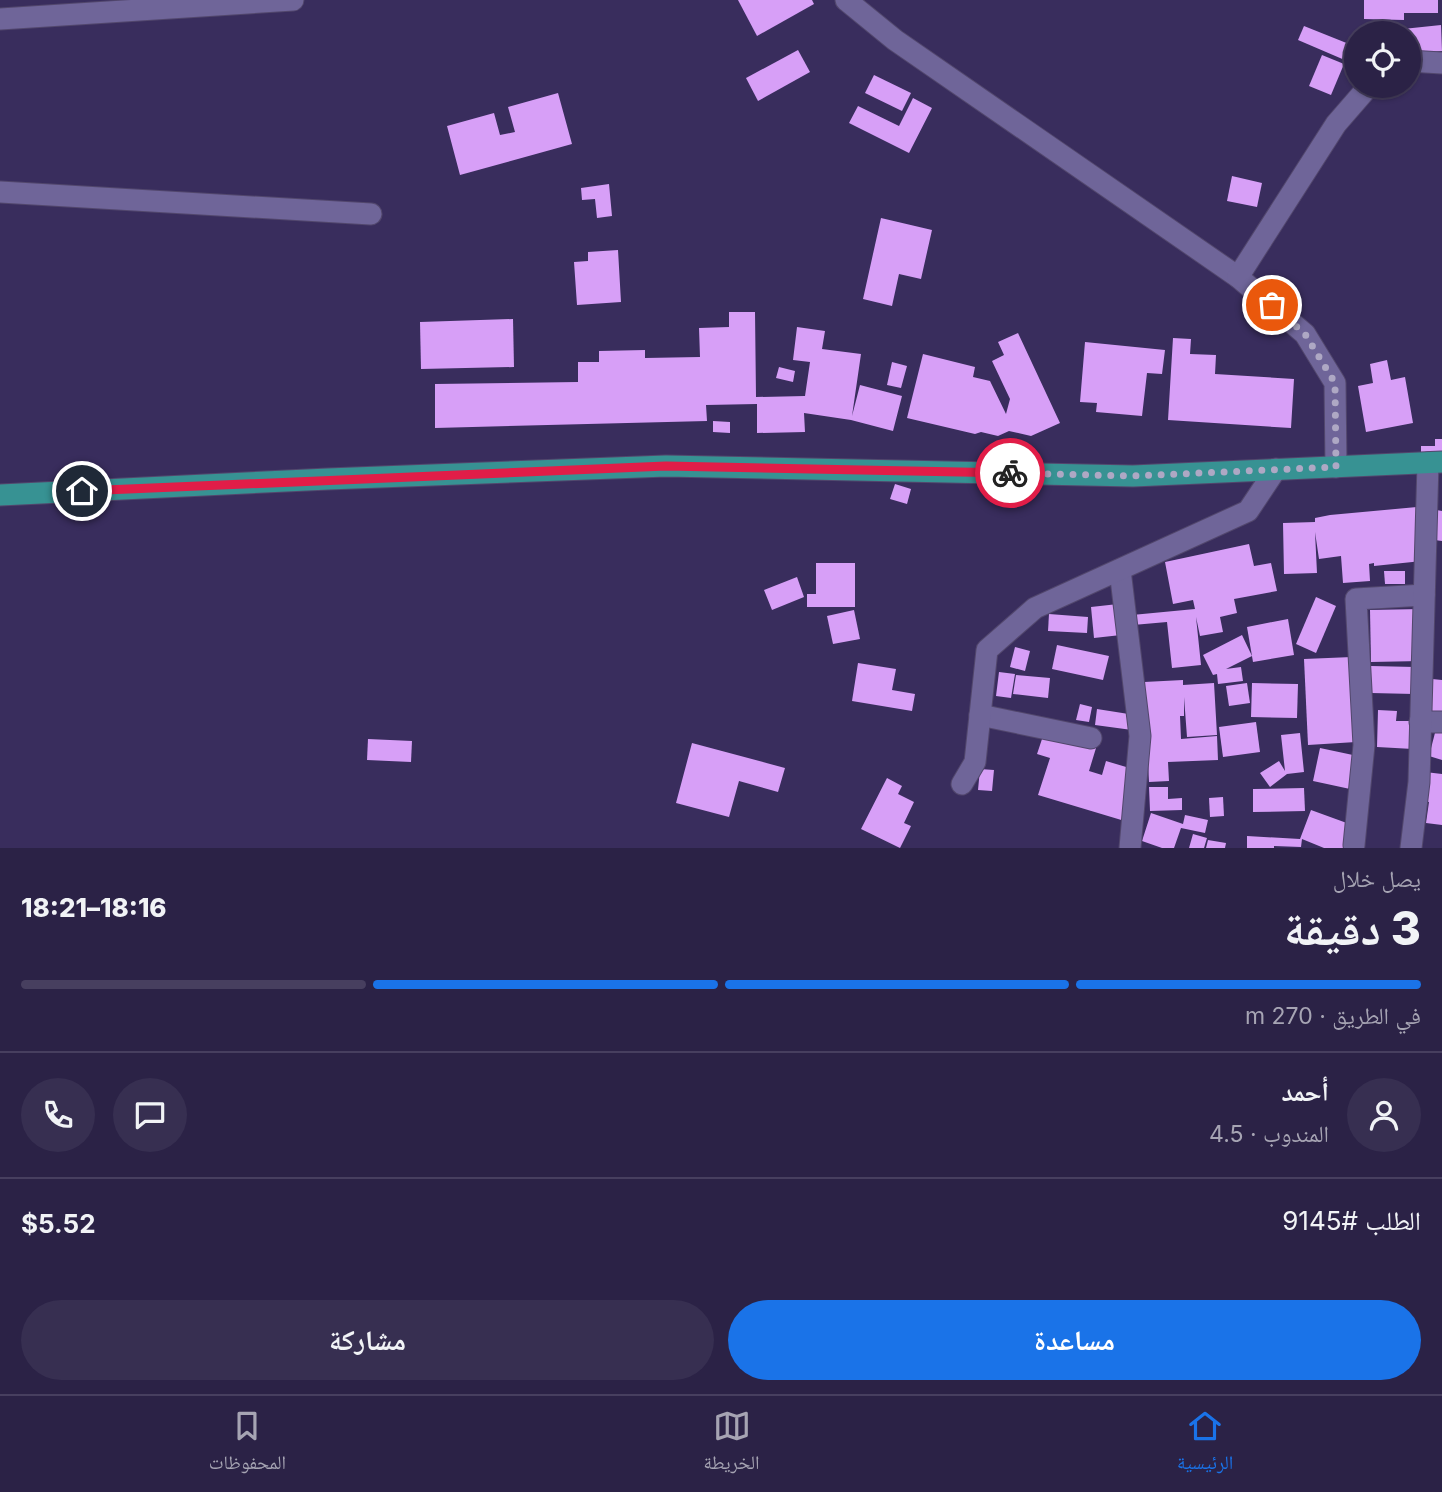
<!DOCTYPE html>
<html lang="ar">
<meta charset="utf-8">
<style>
body{margin:0;font-family:Inter,"Noto Naskh Arabic",sans-serif;background:#372f51;color:#f1f3f6;direction:rtl;height:100vh;display:flex;flex-direction:column;font-size:26px;white-space:nowrap}
*{box-sizing:border-box;margin:0}
p{font-size:23px;color:#a6a4b3}
.icon{flex:none;width:38px;height:38px;fill:none;stroke:currentColor;stroke-width:2;stroke-linecap:round;stroke-linejoin:round}
.map{position:relative;height:848px;overflow:hidden;direction:ltr}
.sheet{display:flex;flex-direction:column;background:#2b2246;flex:1}
.sheet>*{flex:none}
.fabs{position:absolute;left:1344px;top:21px;display:grid;gap:14px}
.fabs a{display:grid;place-items:center;width:77px;height:77px;border-radius:50%;background:#2b2246;box-shadow:0 2px 5px #0004,0 0 0 2px #473f5f;font-size:35px}
.pin{position:absolute;display:grid;place-items:center;width:60px;height:60px;color:#fff;margin:-30px;border:4px solid #fff;border-radius:50%;box-shadow:0 2px 7px #0007}
.courier{position:absolute;display:grid;place-items:center;width:70px;height:70px;margin:-35px;border:5px solid #e11d48;border-radius:50%;background:#fff;color:#222;box-shadow:0 2px 9px #0007}
.overview em{font-style:normal;font-weight:800}
.overview div{display:flex;flex-direction:column-reverse}
.overview{display:flex;align-items:center;justify-content:space-between;height:119px;padding:0 21px}
h1{font-size:46px;font-weight:800;line-height:52px}
.bar{display:grid;grid-template-columns:repeat(4,1fr);gap:10px 7px;align-content:center;height:84px;padding:0 21px}
.bar i{height:9px;border-radius:5px;background:#473f5f}
.bar .selected{background:#1a73e8}
.bar p{grid-column:span 4}
.line{display:flex;align-items:center;gap:18px;padding:0 21px;border-top:2px solid #473f5f}
.line div{flex:1}
.round{display:grid;place-items:center;flex:none;width:74px;height:74px;border-radius:37px;background:#372f51}
.button{display:flex;gap:14px;margin-top:auto;padding:14px 21px}
.button a{flex:1;height:80px;border-radius:42px;background:#1a73e8;color:#fff;font-size:28px;font-weight:800;line-height:80px;text-align:center}
.button a+a{background:#372f51;color:#f1f3f6}
.tab-bar{display:flex;justify-content:space-around;align-items:center;height:98px;border-top:2px solid #473f5f;background:#2b2246;font-size:19px;color:#a6a4b3}
.tab-bar a{display:grid;justify-items:center;gap:4px}
.tab-bar .selected{color:#1a73e8}
.map>svg:first-child{display:block}
</style>
<div class="map">
<svg width="1442" height="848" viewBox="0 0 1442 848">
<rect width="100%" height="100%" fill="#392d5d"/>
<g fill="#d79ff7">
<path d="M 738,0 L 812,0 L 814,4 L 757,36 Z"/>
<path d="M 1364,0 L 1438,0 L 1438,13 L 1404,13 L 1404,20 L 1364,19 Z"/>
<path d="M 1441,25 L 1442,51 L 1409,54 L 1409,33 L 1384,33 L 1384,31 Z"/>
<path d="M 1304,26 L 1354,46 L 1347,61 L 1298,40 Z"/>
<path d="M 798,50 L 810,72 L 758,101 L 746,78 Z"/>
<path d="M 1322,55 L 1344,64 L 1331,95 L 1309,86 Z"/>
<path d="M 874,75 L 911,93 L 902,111 L 865,93 Z"/>
<path d="M 558,93 L 572,144 L 460,175 L 447,126 L 494,113 L 500,135 L 515,132 L 508,107 Z"/>
<path d="M 913,98 L 932,108 L 909,153 L 849,123 L 858,106 L 899,126 Z"/>
<path d="M 1232,176 L 1262,183 L 1257,207 L 1227,201 Z"/>
<path d="M 609,184 L 612,216 L 597,218 L 595,199 L 582,200 L 581,188 Z"/>
<path d="M 881,218 L 932,230 L 921,279 L 899,274 L 892,306 L 863,299 Z"/>
<path d="M 618,250 L 621,302 L 577,305 L 574,262 L 588,261 L 588,252 Z"/>
<path d="M 729,312 L 755,312 L 756,397 L 805,396 L 810,362 L 793,360 L 797,327 L 825,331 L 822,349 L 861,354 L 852,416 L 860,385 L 902,396 L 893,431 L 851,420 L 804,413 L 805,432 L 757,433 L 757,404 L 706,405 L 707,421 L 435,428 L 435,384 L 578,382 L 578,362 L 599,362 L 599,351 L 645,350 L 645,358 L 700,357 L 699,328 L 729,327 Z"/>
<path d="M 513,319 L 514,367 L 421,369 L 420,322 Z"/>
<path d="M 1018,333 L 1060,423 L 1031,436 L 1009,431 L 998,436 L 981,432 L 975,434 L 907,418 L 923,354 L 975,367 L 973,377 L 990,381 L 1006,414 L 1010,399 L 992,361 L 1004,355 L 998,342 Z"/>
<path d="M 1173,338 L 1191,339 L 1190,354 L 1216,355 L 1215,374 L 1294,379 L 1291,428 L 1168,420 Z"/>
<path d="M 1085,342 L 1165,350 L 1162,374 L 1147,373 L 1142,416 L 1096,412 L 1097,403 L 1080,402 Z"/>
<path d="M 1387,360 L 1391,380 L 1405,377 L 1413,423 L 1366,432 L 1358,386 L 1373,383 L 1370,364 Z"/>
<path d="M 892,362 L 907,366 L 901,388 L 887,385 Z"/>
<path d="M 779,367 L 795,371 L 793,382 L 776,378 Z"/>
<path d="M 713,421 L 730,422 L 730,433 L 713,432 Z"/>
<path d="M 1435,439 L 1442,439 L 1442,457 L 1421,457 L 1421,446 L 1435,446 Z"/>
<path d="M 895,484 L 911,489 L 907,504 L 890,499 Z"/>
<path d="M 1417,507 L 1422,561 L 1374,566 L 1374,563 L 1369,564 L 1370,581 L 1343,583 L 1341,556 L 1319,559 L 1315,532 L 1317,573 L 1284,574 L 1283,523 L 1315,522 L 1315,518 L 1330,515 Z"/>
<path d="M 1431,509 L 1442,511 L 1442,541 L 1427,539 Z"/>
<path d="M 1249,544 L 1254,566 L 1271,563 L 1277,591 L 1234,599 L 1237,613 L 1220,617 L 1223,632 L 1200,636 L 1196,617 L 1201,665 L 1172,668 L 1167,622 L 1133,625 L 1132,615 L 1195,609 L 1193,600 L 1173,604 L 1165,562 Z"/>
<path d="M 816,563 L 855,563 L 855,607 L 807,607 L 807,594 L 816,594 Z"/>
<path d="M 1384,571 L 1405,571 L 1405,584 L 1385,584 Z"/>
<path d="M 797,577 L 804,597 L 772,610 L 764,590 Z"/>
<path d="M 1316,597 L 1336,606 L 1316,653 L 1296,644 Z"/>
<path d="M 1118,604 L 1121,635 L 1094,638 L 1091,607 Z"/>
<path d="M 1421,609 L 1421,661 L 1371,662 L 1370,610 Z"/>
<path d="M 854,610 L 860,639 L 833,644 L 827,616 Z"/>
<path d="M 1049,614 L 1088,617 L 1087,633 L 1048,631 Z"/>
<path d="M 1288,619 L 1294,655 L 1253,662 L 1247,627 Z"/>
<path d="M 1242,635 L 1252,656 L 1226,669 L 1241,667 L 1243,681 L 1218,684 L 1217,674 L 1213,675 L 1203,655 Z"/>
<path d="M 1057,645 L 1109,656 L 1103,680 L 1052,669 Z"/>
<path d="M 1015,647 L 1030,651 L 1025,671 L 1010,667 Z"/>
<path d="M 1352,657 L 1356,742 L 1308,745 L 1304,659 Z"/>
<path d="M 858,663 L 896,669 L 892,690 L 915,694 L 912,711 L 852,701 Z"/>
<path d="M 1371,666 L 1415,667 L 1414,694 L 1371,693 Z"/>
<path d="M 999,672 L 1015,674 L 1011,698 L 996,696 Z"/>
<path d="M 1016,675 L 1050,678 L 1048,698 L 1013,694 Z"/>
<path d="M 1432,679 L 1442,680 L 1442,712 L 1430,712 Z"/>
<path d="M 1183,680 L 1183,685 L 1214,683 L 1217,735 L 1187,737 L 1184,697 L 1184,716 L 1180,716 L 1181,739 L 1217,736 L 1218,760 L 1168,762 L 1169,781 L 1149,782 L 1144,682 Z"/>
<path d="M 1247,683 L 1250,703 L 1229,706 L 1226,686 Z"/>
<path d="M 1252,683 L 1298,684 L 1297,718 L 1251,717 Z"/>
<path d="M 1080,704 L 1092,707 L 1089,722 L 1076,720 Z"/>
<path d="M 1097,709 L 1135,715 L 1132,730 L 1095,725 Z"/>
<path d="M 1378,710 L 1397,711 L 1396,721 L 1414,721 L 1413,749 L 1377,747 Z"/>
<path d="M 1256,722 L 1260,752 L 1223,757 L 1219,727 Z"/>
<path d="M 1436,729 L 1442,731 L 1442,760 L 1429,756 Z"/>
<path d="M 1044,733 L 1096,748 L 1089,771 L 1102,775 L 1106,761 L 1143,772 L 1128,822 L 1038,795 L 1050,758 L 1037,754 Z"/>
<path d="M 1300,733 L 1304,772 L 1287,774 L 1270,787 L 1260,773 L 1279,761 L 1285,771 L 1281,735 Z"/>
<path d="M 368,739 L 412,741 L 411,762 L 367,760 Z"/>
<path d="M 692,743 L 785,768 L 778,792 L 739,781 L 729,817 L 676,803 Z"/>
<path d="M 1320,748 L 1367,758 L 1364,792 L 1313,781 Z"/>
<path d="M 980,769 L 994,770 L 992,791 L 978,790 Z"/>
<path d="M 1425,772 L 1442,774 L 1442,825 L 1426,823 L 1429,802 L 1421,801 Z"/>
<path d="M 887,778 L 902,786 L 898,794 L 914,802 L 904,823 L 911,826 L 900,848 L 861,829 Z"/>
<path d="M 1149,787 L 1168,787 L 1168,799 L 1182,798 L 1182,810 L 1150,811 Z"/>
<path d="M 1304,788 L 1305,811 L 1253,812 L 1253,789 Z"/>
<path d="M 1223,797 L 1224,816 L 1210,817 L 1209,798 Z"/>
<path d="M 1311,810 L 1355,826 L 1346,848 L 1324,848 L 1302,839 L 1301,847 L 1274,846 L 1274,848 L 1247,848 L 1247,836 L 1300,839 Z"/>
<path d="M 1151,813 L 1183,824 L 1185,815 L 1208,820 L 1205,833 L 1181,828 L 1174,848 L 1162,848 L 1142,841 Z"/>
<path d="M 1193,834 L 1207,838 L 1204,848 L 1189,848 Z"/>
<path d="M 1208,840 L 1226,843 L 1225,848 L 1206,848 Z"/>
</g>
<g fill="none" stroke-linecap="round" stroke-linejoin="round">
<defs>
<g id="street">
<path d="M 846,0 L 895,40 L 1238,277 L 1305,334 L 1335,383 L 1336,467"/>
<path d="M 0,19 L 293,0"/>
<path d="M 1409,61 L 1442,63"/>
<path d="M 0,192 L 371,214"/>
<path d="M 1238,277 L 1336,124 L 1369,86"/>
<path d="M 1120,570 L 1140,736 L 1130,848"/>
<path d="M 980,715 L 1091,738"/>
<path d="M 1420,722 L 1442,722"/>
<path d="M 962,784 L 975,762 L 987,650 L 1035,608 L 1248,511 L 1276,469"/>
<path d="M 1354,845 L 1364,745 L 1356,599 L 1424,595"/>
<path d="M 1411,848 L 1419,782 L 1428,463"/>
</g>
<path id="primary" d="M 0,495 L 328,479 L 666,466 L 1133,476 L 1442,462"/>
</defs>
<use href="#street" stroke="#52476d" stroke-width="23"/>
<use href="#primary" stroke="#52476d" stroke-width="23"/>
<use href="#street" stroke="#6f6599" stroke-width="21"/>
<use href="#primary" stroke="#379293" stroke-width="21"/>
</g>
<g fill="none" stroke-linecap="round" stroke-linejoin="round">
<path stroke="#aea8c4" stroke-width="7" stroke-dasharray="0 12.6" d="M 1010,473 L 1133,476 L 1336,467 L 1335,383 L 1305,334 L 1272,305"/>
<path stroke="#e11d48" stroke-width="9" d="M 82,491 L 666,466 L 1010,473"/>
</g>
</svg>
<div class="fabs">
<a><svg class="icon" aria-label="locate" viewBox="0 0 24 24"><circle cx="12" cy="12" r="6"/><path d="M12 2v4M12 18v4M2 12h4M18 12h4"/></svg></a>
</div>
<div class="pin" style="left:1272px;top:305px;background:#ea580c"><svg class="icon" aria-label="bag" viewBox="0 0 24 24"><path d="M5 8h14l-1 12H6zM9 8a3 3 0 0 1 6 0"/></svg></div>
<div class="pin" style="left:82px;top:491px;background:#1f2937"><svg class="icon" aria-label="home" viewBox="0 0 24 24"><path d="M3 11l9-7 9 7M6 9v11h12V9"/></svg></div>
<div class="courier" style="left:1010px;top:473px"><svg class="icon" aria-label="bike" viewBox="0 0 24 24"><circle cx="6" cy="16" r="4"/><circle cx="18" cy="16" r="4"/><path d="M6 16l4-8h5l3 8M10 8l3 8H6M13 5h3"/></svg></div>
</div>
<section class="sheet">
<div class="overview"><div><h1>3 دقيقة</h1><p>يصل خلال</p></div><em>18:16–18:21</em></div>
<div class="bar"><i class="selected"></i><i class="selected"></i><i class="selected"></i><i></i><p>في الطريق · 270 m</p></div>
<div class="line" style="height:126px"><a class="round"><svg class="icon" aria-label="person" viewBox="0 0 24 24"><circle cx="12" cy="8" r="4"/><path d="M4 21q1-7 8-7t8 7"/></svg></a><div><b>أحمد</b><p>المندوب · 4.5</p></div><a class="round"><svg class="icon" aria-label="chat" viewBox="0 0 24 24"><path d="M4 5h16v11H9l-5 4z"/></svg></a><a class="round"><svg class="icon" aria-label="phone" viewBox="0 0 24 24"><path d="M5 4h4l2 5-3 2q2 4 5 5l2-3 5 2v4C11 20 4 13 5 4z"/></svg></a></div>
<div class="line" style="height:91px"><div>الطلب #9145</div><b>$5.52</b></div>
<div class="button"><a>مساعدة</a><a>مشاركة</a></div>
</section>
<nav class="tab-bar">
<a class="selected"><svg class="icon" aria-label="home" viewBox="0 0 24 24"><path d="M3 11l9-7 9 7M6 9v11h12V9"/></svg>الرئيسية</a>
<a><svg class="icon" aria-label="map" viewBox="0 0 24 24"><path d="M3 6l6-2 6 2 6-2v14l-6 2-6-2-6 2zM9 4v14M15 6v14"/></svg>الخريطة</a>
<a><svg class="icon" aria-label="saved" viewBox="0 0 24 24"><path d="M7 4h10v16l-5-4-5 4z"/></svg>المحفوظات</a>
</nav>
